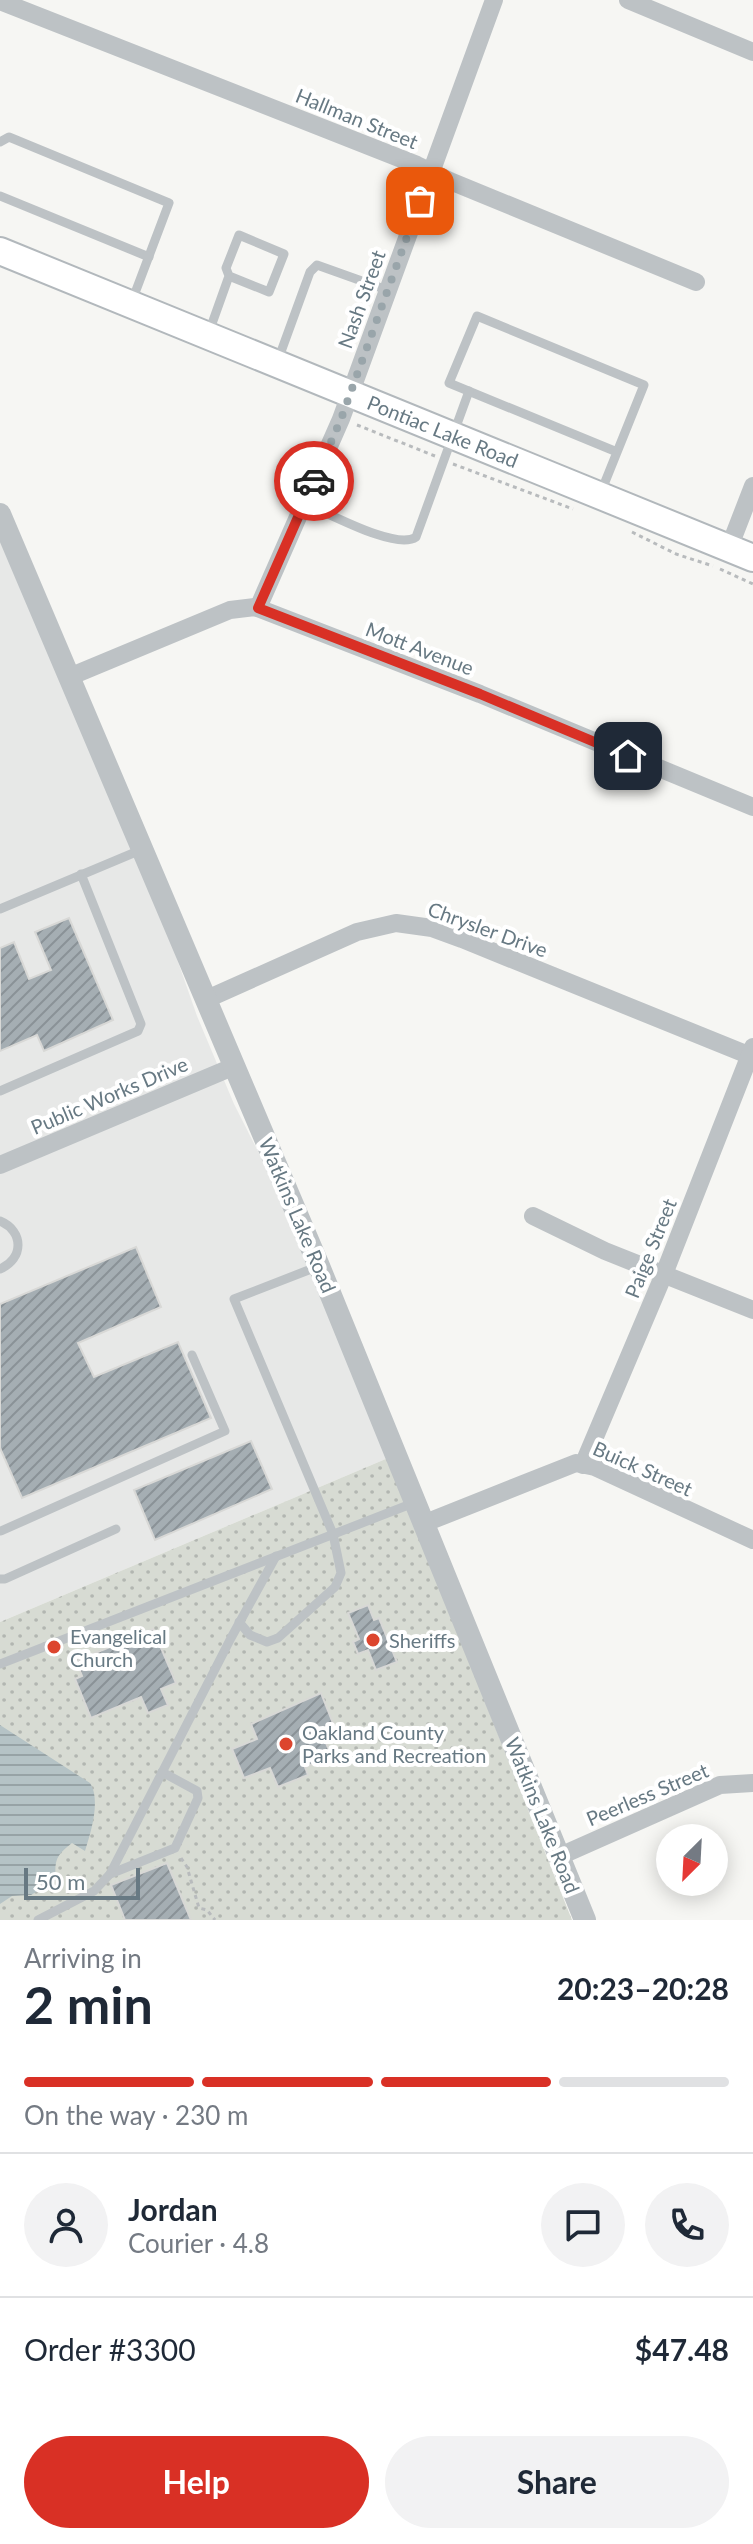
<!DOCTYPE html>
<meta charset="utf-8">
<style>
body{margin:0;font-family:Lato,sans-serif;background:#f2f2f3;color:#1f2937;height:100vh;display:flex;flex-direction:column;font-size:30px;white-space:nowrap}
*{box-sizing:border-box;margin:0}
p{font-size:26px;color:#747a83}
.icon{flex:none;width:44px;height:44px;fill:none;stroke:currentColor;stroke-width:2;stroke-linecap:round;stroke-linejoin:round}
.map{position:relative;height:1920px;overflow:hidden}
.panel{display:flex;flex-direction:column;background:#fff;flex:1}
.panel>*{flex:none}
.needle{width:52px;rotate:204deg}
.buttons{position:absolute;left:656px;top:1824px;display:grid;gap:16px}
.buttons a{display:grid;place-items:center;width:72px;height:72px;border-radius:50%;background:#fff;box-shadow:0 4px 20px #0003;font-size:40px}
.scale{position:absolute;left:24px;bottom:20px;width:116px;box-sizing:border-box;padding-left:8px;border:4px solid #677983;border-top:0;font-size:22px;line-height:28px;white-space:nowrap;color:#677983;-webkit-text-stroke:6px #fff;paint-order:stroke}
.pin{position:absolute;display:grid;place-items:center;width:68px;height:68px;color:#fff;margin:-34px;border-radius:16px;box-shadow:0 4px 12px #0006}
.courier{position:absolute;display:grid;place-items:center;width:80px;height:80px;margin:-40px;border:6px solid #d93025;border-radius:50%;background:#fff;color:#222;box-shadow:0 2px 10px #0007}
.summary em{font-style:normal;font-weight:700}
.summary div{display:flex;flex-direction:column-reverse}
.summary{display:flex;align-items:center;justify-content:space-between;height:136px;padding:0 24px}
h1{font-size:52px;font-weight:700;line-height:60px}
.bar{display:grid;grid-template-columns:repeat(4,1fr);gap:12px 8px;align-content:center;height:96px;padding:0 24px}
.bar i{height:10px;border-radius:6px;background:#e0e1e3}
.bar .active{background:#d93025}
.bar p{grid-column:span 4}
.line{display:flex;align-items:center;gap:20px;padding:0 24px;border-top:2px solid #e0e1e3}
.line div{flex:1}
.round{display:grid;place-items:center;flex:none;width:84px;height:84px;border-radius:42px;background:#f2f2f3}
.primary-button{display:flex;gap:16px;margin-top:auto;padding:16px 24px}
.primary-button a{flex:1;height:92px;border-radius:48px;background:#d93025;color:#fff;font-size:32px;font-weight:700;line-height:92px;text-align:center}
.primary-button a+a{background:#f2f2f3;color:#1f2937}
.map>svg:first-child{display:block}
</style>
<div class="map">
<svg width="753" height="1920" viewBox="0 0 753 1920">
<defs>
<pattern id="park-dots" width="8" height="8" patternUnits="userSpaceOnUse" patternTransform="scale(2)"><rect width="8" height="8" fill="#d7dbd3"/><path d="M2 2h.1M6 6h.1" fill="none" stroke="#b2b6b1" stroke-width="1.8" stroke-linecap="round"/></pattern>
<pattern id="water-rules" width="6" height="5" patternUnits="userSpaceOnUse" patternTransform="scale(2)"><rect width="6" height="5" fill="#b5c3c6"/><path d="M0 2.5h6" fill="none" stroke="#97a3a6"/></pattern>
<pattern id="building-hatch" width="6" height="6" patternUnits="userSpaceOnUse" patternTransform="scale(2)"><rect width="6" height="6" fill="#a5aeb3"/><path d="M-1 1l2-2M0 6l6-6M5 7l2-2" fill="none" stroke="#8a9297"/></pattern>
</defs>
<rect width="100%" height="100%" fill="#f6f6f3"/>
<path fill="#e7e8e7" d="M 0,536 L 169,936 L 197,1016 L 234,1104 L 270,1175 L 388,1458 L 0,1622 Z"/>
<path fill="url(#park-dots)" d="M 388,1458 L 572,1920 L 0,1920 L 0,1622 Z"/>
<path fill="url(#water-rules)" d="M 0,1725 L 90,1783 C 101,1800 91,1832 85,1851 L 72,1843 C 56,1855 54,1861 56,1880 L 31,1895 L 12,1896 L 0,1904 Z"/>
<g fill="url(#building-hatch)" stroke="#d8d8d6" stroke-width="2">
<path d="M 69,918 L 113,1020 L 44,1051 L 37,1035 L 0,1051 L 0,948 L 14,942 L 29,979 L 51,970 L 35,932 Z"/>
<path d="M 136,1247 L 161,1307 L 78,1343 L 94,1377 L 178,1342 L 211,1418 L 22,1498 L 0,1448 L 0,1304 Z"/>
<path d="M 251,1441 L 272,1489 L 155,1540 L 134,1490 Z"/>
<path d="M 368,1605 L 374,1620 L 379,1618 L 397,1662 L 376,1670 L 368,1650 L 358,1654 L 353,1642 L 359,1639 L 348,1613 Z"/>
<path d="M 153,1629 L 176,1683 L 161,1689 L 168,1705 L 148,1713 L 141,1697 L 91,1718 L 75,1679 L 82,1676 L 76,1661 Z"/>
<path d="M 321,1693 L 334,1726 L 321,1731 L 332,1757 L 305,1767 L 308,1775 L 278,1787 L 270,1768 L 244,1778 L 232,1749 L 257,1739 L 251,1724 Z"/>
<path d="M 167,1863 L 191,1920 L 125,1920 L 111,1885 Z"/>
</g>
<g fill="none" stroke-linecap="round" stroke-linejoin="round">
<defs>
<path id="secondary" d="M 0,251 L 753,558"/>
</defs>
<use href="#secondary" stroke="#b2b8bc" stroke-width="30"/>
<g stroke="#b8bbbd" stroke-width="3" stroke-dasharray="4 4" stroke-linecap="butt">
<path d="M 357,425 L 435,456"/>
<path d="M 453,464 L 573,509"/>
<path d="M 632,532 L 676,554 L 713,566"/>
<path d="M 720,569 L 753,584"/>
<path d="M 181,1858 L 187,1867 L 199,1908 L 207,1910 L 215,1920"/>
</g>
<g stroke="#bdc2c5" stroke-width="9">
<path d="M 0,142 L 9,137 L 169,203 L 132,301"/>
<path d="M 0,196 L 149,257"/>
<path d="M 209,332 L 229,276 L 226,268 L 239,235 L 284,254 L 269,292 L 229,276"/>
<path d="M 278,360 L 310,272 L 317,265 L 387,290"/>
<path d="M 601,492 L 644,385 L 477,316 L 449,383 L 617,452"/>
<path d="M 304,503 C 327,512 396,551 416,537 L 469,391"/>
<path d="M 0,909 L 143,849"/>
<path d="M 0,1091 L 138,1031 L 141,1024 L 81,874"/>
<path d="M 0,1221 C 24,1231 24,1259 0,1269"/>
<path d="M 1,1531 L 225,1431 L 192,1355"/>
<path d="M 0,1579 L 5,1579 L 116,1529"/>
<path d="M 239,1622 L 250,1635 L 267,1642 L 278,1638 L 335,1587 L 341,1573 L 333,1534 L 234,1299 L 319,1266"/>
<path d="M 0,1664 L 416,1502"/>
<path d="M 110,1874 L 175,1848 L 198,1798 L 197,1791 L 162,1772"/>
<path d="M 38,1920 L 94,1891 L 110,1874 L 231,1638 L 276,1556"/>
</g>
<g stroke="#bdc2c5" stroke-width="18">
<path d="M 628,0 L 753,52"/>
<path d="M 0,1 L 417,165 L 450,181 L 696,282"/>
<path d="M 729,548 L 753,486"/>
<path d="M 258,608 L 341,419 L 494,0"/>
<path d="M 69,677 L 230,610 L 255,607 L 480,694 L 753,807"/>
<path d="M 207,999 L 357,932 L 396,923 L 432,928 L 462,939 L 753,1057"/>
<path d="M 0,1165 L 235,1066"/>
<path d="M 533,1216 L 605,1251 L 753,1310"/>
<path d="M 583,1465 L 664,1274 L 753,1047"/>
<path d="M 425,1523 L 576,1463 L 595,1467 L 753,1540"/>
<path d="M 560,1856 L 720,1785 L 753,1783"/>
</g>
<path stroke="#bdc2c5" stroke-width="22" d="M 0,514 L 319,1266 L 585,1920"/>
<use href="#secondary" stroke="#fff" stroke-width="26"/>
</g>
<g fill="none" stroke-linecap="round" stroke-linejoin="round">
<path stroke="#99a5aa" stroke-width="8" stroke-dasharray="0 14.4" d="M 314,481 L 341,419 L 420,201"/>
<path stroke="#d93025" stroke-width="10" d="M 314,481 L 258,608 L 480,694 L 628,756"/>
</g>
<g fill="#dc452e" stroke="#fff" stroke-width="3">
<circle cx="373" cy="1640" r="8"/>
<circle cx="54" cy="1647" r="8"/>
<circle cx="286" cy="1744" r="8"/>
</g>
<g text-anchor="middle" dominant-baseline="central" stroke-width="8" stroke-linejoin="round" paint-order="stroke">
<g font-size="20" fill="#677983" stroke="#fff">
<text transform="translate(357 118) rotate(22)">Hallman Street</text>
<text transform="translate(361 299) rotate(-70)">Nash Street</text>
<text transform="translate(443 431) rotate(22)">Pontiac Lake Road</text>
<text transform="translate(420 648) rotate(21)">Mott Avenue</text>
<text transform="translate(488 929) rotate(20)">Chrysler Drive</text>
<text transform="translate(109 1095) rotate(-23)">Public Works Drive</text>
<text transform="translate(298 1215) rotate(67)">Watkins Lake Road</text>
<text transform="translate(650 1248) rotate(-68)">Paige Street</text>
<text transform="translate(643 1468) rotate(24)">Buick Street</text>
<text transform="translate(647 1794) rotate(-23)">Peerless Street</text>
<text transform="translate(543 1815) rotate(68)">Watkins Lake Road</text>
</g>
<g font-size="20" fill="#677983" stroke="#fff" text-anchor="start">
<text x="70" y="1636">Evangelical<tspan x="70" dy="23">Church</tspan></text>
<text x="389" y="1640">Sheriffs</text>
<text x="302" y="1732">Oakland County<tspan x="302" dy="23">Parks and Recreation</tspan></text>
</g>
</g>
</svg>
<div class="buttons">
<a><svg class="needle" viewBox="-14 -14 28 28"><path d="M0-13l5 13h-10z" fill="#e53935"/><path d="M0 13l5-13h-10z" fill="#747a83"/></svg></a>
</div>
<div class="scale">50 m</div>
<div class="pin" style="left:420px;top:201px;background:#ea580c"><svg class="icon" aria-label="bag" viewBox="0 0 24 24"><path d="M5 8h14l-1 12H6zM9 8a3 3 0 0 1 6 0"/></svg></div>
<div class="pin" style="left:628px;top:756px;background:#1f2937"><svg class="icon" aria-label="home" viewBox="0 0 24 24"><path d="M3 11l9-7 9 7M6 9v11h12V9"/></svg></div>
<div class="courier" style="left:314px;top:481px"><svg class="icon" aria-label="car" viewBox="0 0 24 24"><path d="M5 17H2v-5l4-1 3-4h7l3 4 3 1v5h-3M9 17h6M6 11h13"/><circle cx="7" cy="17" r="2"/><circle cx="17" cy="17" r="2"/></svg></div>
</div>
<section class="panel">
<div class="summary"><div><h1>2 min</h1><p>Arriving in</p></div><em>20:23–20:28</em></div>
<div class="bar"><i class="active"></i><i class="active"></i><i class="active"></i><i></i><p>On the way · 230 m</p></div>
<div class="line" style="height:144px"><a class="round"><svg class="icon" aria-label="person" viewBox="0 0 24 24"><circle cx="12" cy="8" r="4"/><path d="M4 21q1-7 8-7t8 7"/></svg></a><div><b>Jordan</b><p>Courier · 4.8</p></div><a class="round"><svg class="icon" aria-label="chat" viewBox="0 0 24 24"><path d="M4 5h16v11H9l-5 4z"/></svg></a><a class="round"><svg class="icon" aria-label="phone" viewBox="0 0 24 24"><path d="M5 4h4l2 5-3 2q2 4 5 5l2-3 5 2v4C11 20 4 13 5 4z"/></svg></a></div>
<div class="line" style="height:104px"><div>Order #3300</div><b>$47.48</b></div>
<div class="primary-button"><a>Help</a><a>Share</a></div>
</section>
